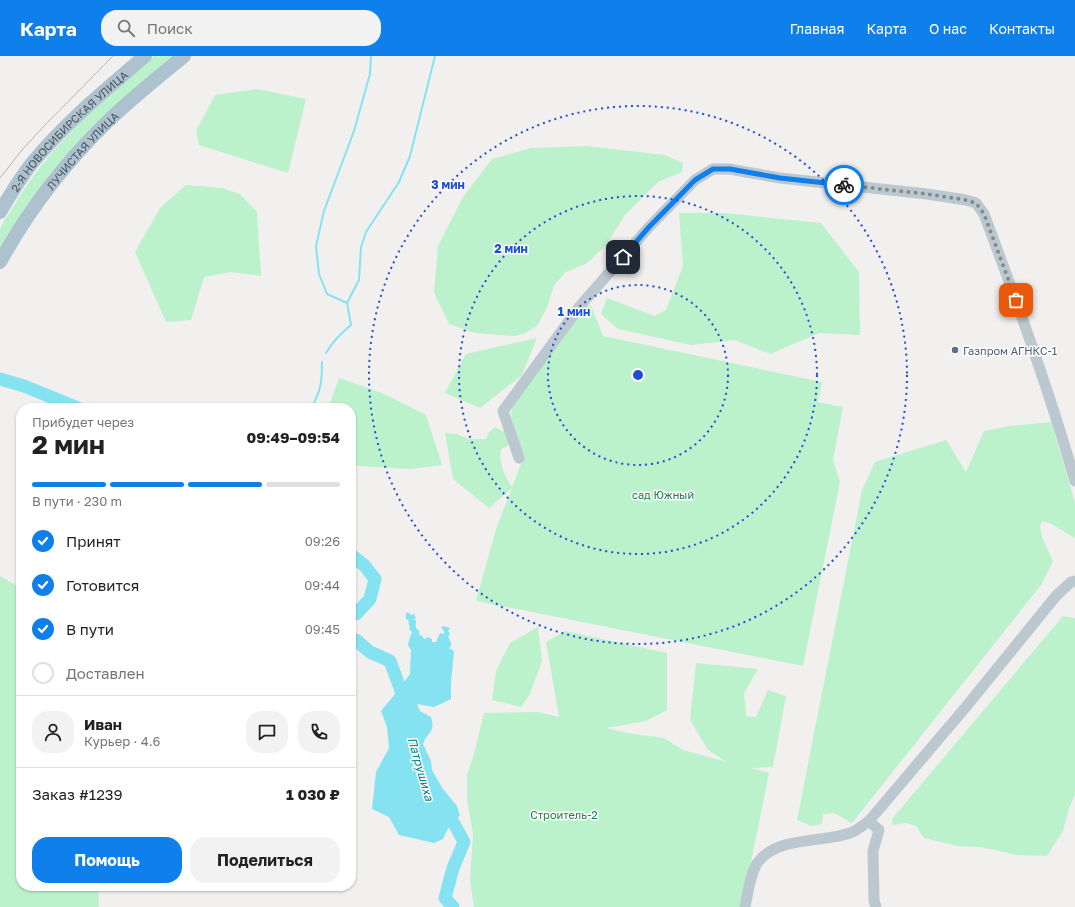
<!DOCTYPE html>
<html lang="ru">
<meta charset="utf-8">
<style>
body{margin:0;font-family:"Golos Text",sans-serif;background:#f2f2f2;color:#222;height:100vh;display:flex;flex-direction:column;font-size:15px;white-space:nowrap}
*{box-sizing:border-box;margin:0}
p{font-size:13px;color:#767676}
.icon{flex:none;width:22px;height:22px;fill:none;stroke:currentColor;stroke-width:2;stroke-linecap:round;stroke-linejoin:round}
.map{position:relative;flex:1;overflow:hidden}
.details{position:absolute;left:16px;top:347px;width:340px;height:488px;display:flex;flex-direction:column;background:#fff;border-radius:16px;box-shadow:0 1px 3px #0004}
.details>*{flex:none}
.pin{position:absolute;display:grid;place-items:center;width:34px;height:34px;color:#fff;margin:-17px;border-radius:8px;box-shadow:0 2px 6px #0006}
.courier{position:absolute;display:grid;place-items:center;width:40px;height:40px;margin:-20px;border:3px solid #0f7fec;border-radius:50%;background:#fff;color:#222;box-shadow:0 1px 5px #0007}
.summary em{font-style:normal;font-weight:700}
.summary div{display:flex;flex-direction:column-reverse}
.summary{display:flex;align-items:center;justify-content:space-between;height:68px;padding:0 16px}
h1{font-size:26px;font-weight:700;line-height:30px}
.bar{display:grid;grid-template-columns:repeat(4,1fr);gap:6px 4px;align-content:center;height:48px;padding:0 16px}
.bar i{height:5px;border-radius:3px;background:#e0e0e0}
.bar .on{background:#0f7fec}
.bar p{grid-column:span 4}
.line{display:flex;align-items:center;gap:10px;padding:0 16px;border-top:1px solid #e0e0e0}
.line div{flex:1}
.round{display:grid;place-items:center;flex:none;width:42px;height:42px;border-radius:16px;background:#f2f2f2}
ol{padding:0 16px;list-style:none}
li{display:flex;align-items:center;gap:12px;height:44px}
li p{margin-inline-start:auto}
li .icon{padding:4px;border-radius:50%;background:#0f7fec;color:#fff;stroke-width:4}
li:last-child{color:#767676}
li i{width:22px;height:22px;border:2px solid #e0e0e0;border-radius:50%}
.cta{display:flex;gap:8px;margin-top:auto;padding:8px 16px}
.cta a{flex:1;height:46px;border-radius:16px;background:#0f7fec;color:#fff;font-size:16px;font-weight:700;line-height:46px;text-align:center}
.cta a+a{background:#f2f2f2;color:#222}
header{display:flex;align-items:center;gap:24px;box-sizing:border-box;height:56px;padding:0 20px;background:#0f7fec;color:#fff}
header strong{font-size:19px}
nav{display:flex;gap:22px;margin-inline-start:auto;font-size:14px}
.search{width:280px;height:36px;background:#f2f2f2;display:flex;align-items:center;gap:10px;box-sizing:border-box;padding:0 14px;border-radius:16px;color:#767676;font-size:15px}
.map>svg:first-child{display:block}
</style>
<header>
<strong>Карта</strong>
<div class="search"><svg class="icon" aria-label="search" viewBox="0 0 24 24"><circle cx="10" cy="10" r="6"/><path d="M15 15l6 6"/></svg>Поиск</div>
<nav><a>Главная</a><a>Карта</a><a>О нас</a><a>Контакты</a></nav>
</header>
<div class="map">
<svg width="1075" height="851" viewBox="0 0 1075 851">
<rect width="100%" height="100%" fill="#f2efef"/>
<g fill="#bbf2cc">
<path d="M 154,0 L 176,0 L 101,67 L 0,195 C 0,188 0,180 0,174 C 1,168 9,158 12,153 C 47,92 101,44 154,0 Z"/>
<path d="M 257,33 L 306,43 L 288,117 L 199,89 L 196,75 L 215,39 Z"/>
<path d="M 587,90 L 665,99 L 683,107 L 682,116 L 658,126 L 625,159 L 605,190 L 586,208 L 566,216 L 554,229 L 547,252 L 537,270 L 523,278 L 515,280 L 475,277 L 449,268 L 434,237 L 438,190 L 463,141 L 492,103 L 531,92 Z"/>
<path d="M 186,129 L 222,132 L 240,138 L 257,156 L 261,220 L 231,216 L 204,221 L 191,264 L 166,266 L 135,196 L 160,152 Z"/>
<path d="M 679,157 L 724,157 L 821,167 L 859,216 L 860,279 L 819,277 L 770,298 L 735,284 L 691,289 L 618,273 L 601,258 L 607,242 L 655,260 L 666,254 L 683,210 Z"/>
<path d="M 585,249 L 591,250 L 603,280 L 822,326 L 818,346 L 843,351 L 833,404 L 840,426 L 803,610 L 476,545 L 496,473 L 512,432 L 489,452 L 453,423 L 445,377 L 457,378 L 469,383 L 486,383 L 489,376 L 495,371 L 502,375 L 509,376 C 511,387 512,389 501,393 C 499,408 504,419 512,431 L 523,403 L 511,360 L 512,350 Z"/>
<path d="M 537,282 L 522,319 L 480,352 L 445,337 L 466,298 Z"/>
<path d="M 339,322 L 382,337 L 426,359 L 442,409 L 411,413 L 357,410 L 351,402 L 351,352 L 328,352 Z"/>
<path d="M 1051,366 L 1075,446 L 1075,482 L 1050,467 L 1042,465 L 1040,470 L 1042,481 L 1053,505 L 1041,529 L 852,767 L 834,757 L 823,758 L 822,768 L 812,770 L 797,764 L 862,434 L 875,406 L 946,384 L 966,416 L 984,375 L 1010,370 Z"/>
<path d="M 0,520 L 21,532 L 21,830 L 98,830 L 99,851 L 0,851 Z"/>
<path d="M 1063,560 L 1075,562 L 1075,739 L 1069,752 L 1063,775 L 1047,800 L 1018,799 L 980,791 L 958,790 L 924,782 L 916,770 L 906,767 L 893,769 L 892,763 Z"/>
<path d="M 538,571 L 542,605 L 530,638 L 521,651 L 492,644 L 496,615 L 510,587 Z"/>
<path d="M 565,575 L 667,597 L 667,654 L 646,665 L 606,672 L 633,678 L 664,682 L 683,694 L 727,706 L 708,694 L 690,664 L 696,607 L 758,613 L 744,637 L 746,660 L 756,661 L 768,634 L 786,640 L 773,711 L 751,712 L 769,717 L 742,851 L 474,851 L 470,825 L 473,778 L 467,744 L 467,719 L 474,698 L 484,657 L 538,656 L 559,661 L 546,586 Z"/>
</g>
<path fill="#85e3f1" d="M 406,557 L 410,557 L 410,559 L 414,558 L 416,562 L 414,563 L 416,565 C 416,571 414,570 419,575 L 420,580 L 422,579 L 423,582 L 426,583 L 428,581 L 432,583 L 432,586 L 436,586 L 440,577 L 442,578 L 445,577 L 441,571 L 444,570 L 450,572 L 448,575 L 450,578 L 448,581 L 450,583 L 449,584 L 451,586 L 451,590 L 449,592 L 454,595 L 451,627 L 451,643 L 434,651 L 417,648 L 420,655 L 431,661 C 436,677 427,676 423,688 L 431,705 L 432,714 L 443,733 L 457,750 L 460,760 L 452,764 L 443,783 L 434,787 L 399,779 L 389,761 L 372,753 L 376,716 L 389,692 L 387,671 L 381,655 L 400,632 L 410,618 L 411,594 L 408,589 L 409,584 L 412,576 L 409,573 L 410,571 L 408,565 L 409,564 L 406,563 Z"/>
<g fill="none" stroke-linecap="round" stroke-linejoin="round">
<g stroke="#85e3f1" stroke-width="2">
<path d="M 347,247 L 359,224 L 361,191 L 366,176 L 399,126 L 410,100 L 435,0"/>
<path d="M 326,297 C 333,285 341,277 351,269 L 347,247 L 327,238 L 319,218 L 316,190 L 324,155 L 354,75 L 370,18 L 371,0"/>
<path d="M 311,352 C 321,335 322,326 322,306"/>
</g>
<g stroke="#85e3f1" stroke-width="13">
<path d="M 0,323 L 24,330 L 78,352"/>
<path d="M 351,499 L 364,509 L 375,523 L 370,543 L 356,558 L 351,559"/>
<path d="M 351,585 L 356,584 L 370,596 L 390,605 L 400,632 L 404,647"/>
<path d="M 438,755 L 452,764 L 464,786 L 453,812 L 445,842 L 453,851"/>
</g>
<g stroke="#bcc8cf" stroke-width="11">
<path d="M 519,402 L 503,355 L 580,250 L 649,171 L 695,124 L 713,113 L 729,113 L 780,122 L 927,138 L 966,144 L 976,147 L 984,158 C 1017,246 1049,334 1075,425"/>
<path d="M 869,765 L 879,774 L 873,795 L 874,845 L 876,851"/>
<path d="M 745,851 C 748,838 750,817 758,806 C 778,780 822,787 850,777 C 857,775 863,769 869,765 L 965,652 L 1056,540 L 1071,526 L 1075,525"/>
</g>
<g stroke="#adc1cf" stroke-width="14">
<path id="s1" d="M 0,156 C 10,139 20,122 32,107 C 65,67 105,34 145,0"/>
<path id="s2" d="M 0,206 C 28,155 65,107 107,66 C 131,43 158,21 184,0"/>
</g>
<path stroke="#b1b5ba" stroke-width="1" d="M 0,122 L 22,94 L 44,70 L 113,0"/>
</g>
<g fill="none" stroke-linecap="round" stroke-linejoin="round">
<path stroke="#828a91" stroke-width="4" stroke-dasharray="0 7.2" d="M 844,129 L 927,138 L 966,144 L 976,147 L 984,158 L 1016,244"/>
<path stroke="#0f7fec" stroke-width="5" d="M 623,201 L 649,171 L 695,124 L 713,113 L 730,113 L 780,122 L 844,129"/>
</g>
<g fill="none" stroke="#1d4ed8" stroke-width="2" stroke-dasharray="2 4">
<circle cx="638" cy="319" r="90"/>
<circle cx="638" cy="319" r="179"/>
<circle cx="638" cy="319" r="269"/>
</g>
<circle fill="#5c6f8a" stroke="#fff" stroke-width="1.5" cx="955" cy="294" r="4"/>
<g text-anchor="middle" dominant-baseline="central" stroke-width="3" stroke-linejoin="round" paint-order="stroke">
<g font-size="11" fill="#46545e" stroke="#fff">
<text stroke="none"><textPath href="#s1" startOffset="107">2-Я НОВОСИБИРСКАЯ УЛИЦА</textPath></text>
<text stroke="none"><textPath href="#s2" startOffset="139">ЛУЧИСТАЯ УЛИЦА</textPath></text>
</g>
<g font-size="11" fill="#4e5e75" stroke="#fff" text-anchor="start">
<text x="963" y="294">Газпром АГНКС-1</text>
</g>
<g font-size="11" fill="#128442" stroke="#fff">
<text x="663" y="438">сад Южный</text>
<text x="564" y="758">Строитель-2</text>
</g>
<g font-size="12" font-style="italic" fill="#077f92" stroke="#fff">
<text transform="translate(421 713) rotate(74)">Патрушиха</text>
</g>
</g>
<circle cx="638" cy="319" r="6" fill="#1d4ed8" stroke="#fff" stroke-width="2"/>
<g font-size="12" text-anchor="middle" font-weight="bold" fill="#1d4ed8" stroke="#fff" stroke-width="3" stroke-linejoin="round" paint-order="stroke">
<text x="448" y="133">3 мин</text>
<text x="511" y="197">2 мин</text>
<text x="574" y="260">1 мин</text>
</g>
</svg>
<div class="pin" style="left:1016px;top:244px;background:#ea580c"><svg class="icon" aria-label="bag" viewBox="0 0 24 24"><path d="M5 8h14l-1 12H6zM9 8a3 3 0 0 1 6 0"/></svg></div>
<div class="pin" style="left:623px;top:201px;background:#1f2937"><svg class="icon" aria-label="home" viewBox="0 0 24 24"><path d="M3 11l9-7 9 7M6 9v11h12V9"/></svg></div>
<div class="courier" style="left:844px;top:129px"><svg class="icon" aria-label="bike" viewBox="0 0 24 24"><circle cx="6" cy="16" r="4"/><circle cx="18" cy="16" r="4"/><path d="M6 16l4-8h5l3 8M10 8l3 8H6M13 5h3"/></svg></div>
<section class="details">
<div class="summary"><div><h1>2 мин</h1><p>Прибудет через</p></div><em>09:49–09:54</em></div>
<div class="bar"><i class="on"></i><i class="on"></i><i class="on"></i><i></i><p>В пути · 230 m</p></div>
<ol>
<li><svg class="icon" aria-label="check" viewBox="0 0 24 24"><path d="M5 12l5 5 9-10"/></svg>Принят<p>09:26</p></li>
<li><svg class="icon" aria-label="check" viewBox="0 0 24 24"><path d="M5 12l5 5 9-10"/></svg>Готовится<p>09:44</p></li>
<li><svg class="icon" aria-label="check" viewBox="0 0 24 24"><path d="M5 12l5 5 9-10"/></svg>В пути<p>09:45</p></li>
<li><i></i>Доставлен</li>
</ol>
<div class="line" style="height:72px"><a class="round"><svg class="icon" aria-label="person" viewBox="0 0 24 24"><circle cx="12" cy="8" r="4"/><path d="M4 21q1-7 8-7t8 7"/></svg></a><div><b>Иван</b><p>Курьер · 4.6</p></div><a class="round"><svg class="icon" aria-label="chat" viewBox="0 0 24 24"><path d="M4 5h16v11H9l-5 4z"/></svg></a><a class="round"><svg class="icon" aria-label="phone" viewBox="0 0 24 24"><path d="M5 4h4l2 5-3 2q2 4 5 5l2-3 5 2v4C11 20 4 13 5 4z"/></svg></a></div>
<div class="line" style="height:52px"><div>Заказ #1239</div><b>1 030 ₽</b></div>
<div class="cta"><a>Помощь</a><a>Поделиться</a></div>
</section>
</div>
